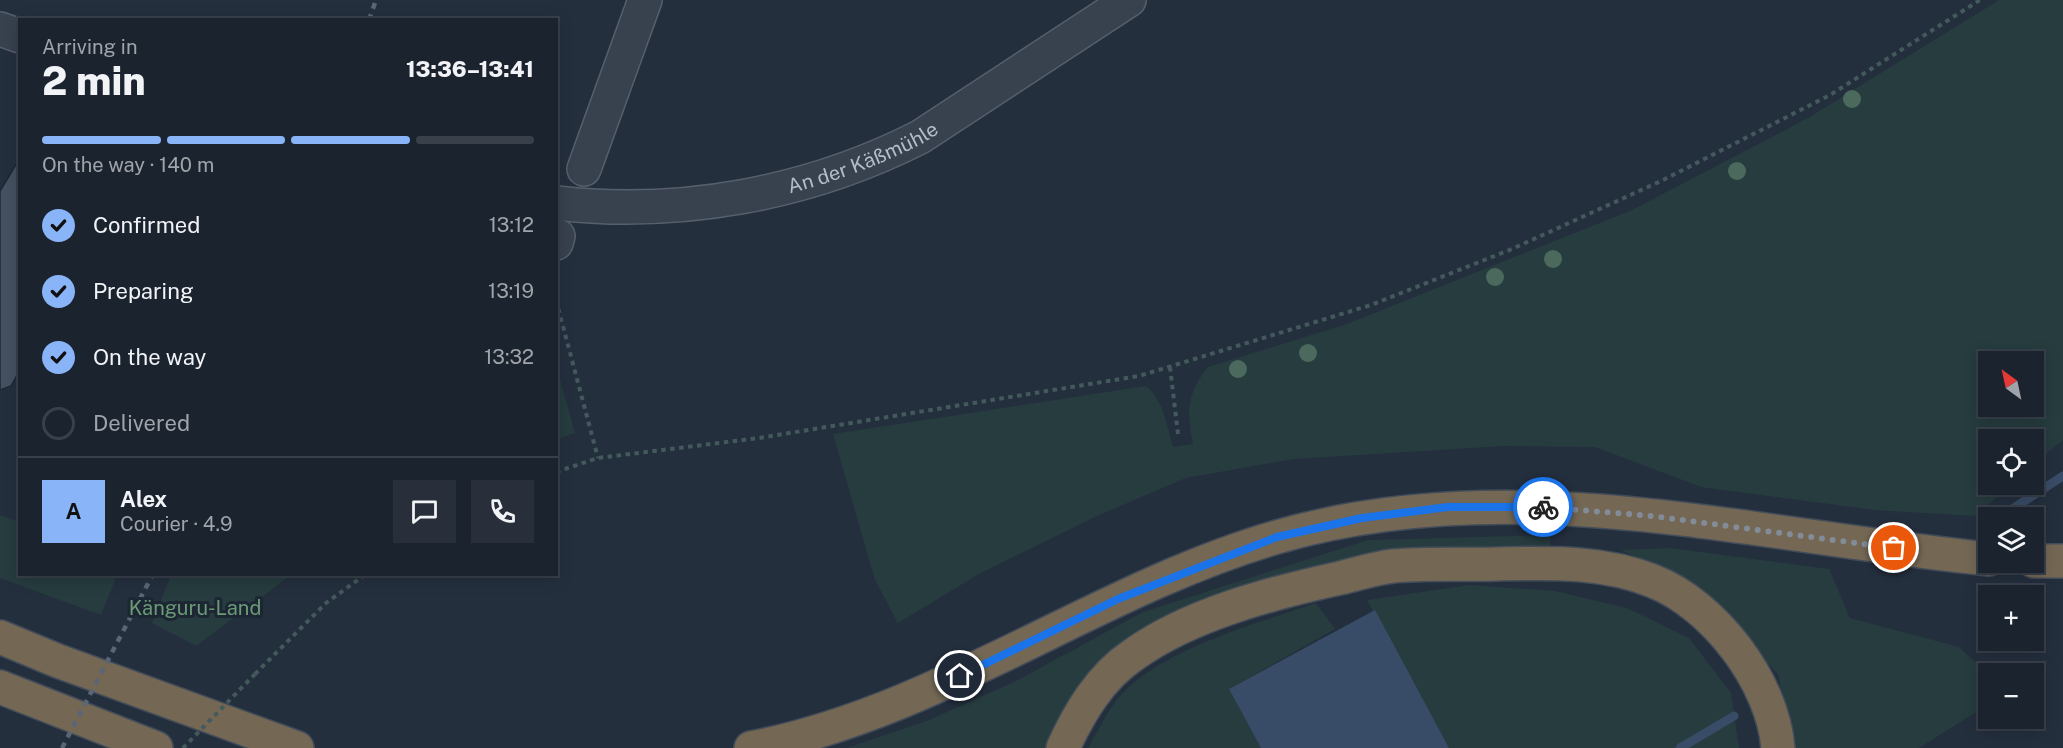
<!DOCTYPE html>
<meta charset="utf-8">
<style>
body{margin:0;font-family:"Public Sans",sans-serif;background:#282f3a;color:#f1f3f6;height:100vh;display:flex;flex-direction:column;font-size:22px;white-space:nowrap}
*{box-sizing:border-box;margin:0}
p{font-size:20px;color:#a0a4aa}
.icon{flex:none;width:33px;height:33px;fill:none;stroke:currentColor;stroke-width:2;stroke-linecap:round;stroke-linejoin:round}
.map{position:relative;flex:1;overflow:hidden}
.side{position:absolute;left:18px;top:18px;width:540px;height:558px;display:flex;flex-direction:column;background:#1b232e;border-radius:0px;box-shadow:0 3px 15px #0003,0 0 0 2px #39404a}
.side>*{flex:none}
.needle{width:39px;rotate:327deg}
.buttons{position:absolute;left:1978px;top:351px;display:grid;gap:12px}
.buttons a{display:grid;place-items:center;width:66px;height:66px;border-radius:0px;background:#1b232e;box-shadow:0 3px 15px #0003,0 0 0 2px #39404a;font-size:30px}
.pin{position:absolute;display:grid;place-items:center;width:51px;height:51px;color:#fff;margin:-26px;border:3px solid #fff;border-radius:50%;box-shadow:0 2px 6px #0007}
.courier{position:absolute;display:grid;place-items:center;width:60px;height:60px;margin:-30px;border:4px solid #1a73e8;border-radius:50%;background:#fff;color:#222;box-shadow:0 2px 8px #0007}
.headline em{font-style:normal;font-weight:800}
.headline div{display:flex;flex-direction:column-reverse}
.headline{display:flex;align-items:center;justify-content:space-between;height:102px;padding:0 24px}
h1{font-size:39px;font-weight:800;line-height:45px}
.bar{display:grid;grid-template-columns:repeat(4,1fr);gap:9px 6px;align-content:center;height:72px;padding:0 24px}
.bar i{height:8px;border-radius:4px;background:#39404a}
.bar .active{background:#8ab4f8}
.bar p{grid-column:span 4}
.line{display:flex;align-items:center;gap:15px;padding:0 24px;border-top:2px solid #39404a}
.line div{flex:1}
.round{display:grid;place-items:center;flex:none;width:63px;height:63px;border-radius:0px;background:#282f3a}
ol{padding:0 24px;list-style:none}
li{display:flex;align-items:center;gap:18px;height:66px}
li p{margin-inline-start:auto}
li .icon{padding:6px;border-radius:50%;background:#8ab4f8;color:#111;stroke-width:4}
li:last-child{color:#a0a4aa}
li i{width:33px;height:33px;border:3px solid #39404a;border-radius:50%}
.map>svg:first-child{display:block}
</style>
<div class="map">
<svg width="2063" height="748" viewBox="0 0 2063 748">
<rect width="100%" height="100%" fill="#242f3e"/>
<g fill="#263c3f" fill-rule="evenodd">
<path d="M 1999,0 L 2063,0 L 2063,440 L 2034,464 L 2034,440 L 1989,440 L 1989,484 L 2011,485 L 1976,516 L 1875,510 L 1701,487 L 1595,447 L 1504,446 L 1294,459 L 1186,478 L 1097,516 L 979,574 L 898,623 L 875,580 L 833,434 L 1146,386 C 1164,401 1167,426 1173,447 L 1193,444 C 1186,412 1187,393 1208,367 L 1347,324 L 1632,210 L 1808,118 ZM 1989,362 L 2034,362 L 2034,406 L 1989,406 Z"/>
<path d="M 556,365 L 575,433 L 557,439 L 556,439 Z"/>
<path d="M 0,515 L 19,522 L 20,574 L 117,575 L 101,615 L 0,578 Z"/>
<path d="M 1551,535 L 1549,551 L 1154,629 L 1047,748 L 847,748 L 929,720 L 1016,681 L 1143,612 L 1368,540 Z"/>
<path d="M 1669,548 L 1829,569 L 1850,618 L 1959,647 L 1989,675 L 1989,704 L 1919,748 L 1795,748 L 1778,674 L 1690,581 L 1621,550 Z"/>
<path d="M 171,575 L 171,574 L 291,575 L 196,646 L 152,623 Z"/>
<path d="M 1470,585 L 1555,591 L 1627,608 L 1689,638 L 1731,693 L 1739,748 L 1449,748 L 1367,600 Z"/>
<path d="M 1316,603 L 1335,629 L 1229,689 L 1261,748 L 1088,748 C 1097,733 1105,715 1116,701 C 1155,650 1256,624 1316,603 Z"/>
</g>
<path fill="#394c67" d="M 1375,610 L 1449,748 L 1261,748 L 1229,689 Z"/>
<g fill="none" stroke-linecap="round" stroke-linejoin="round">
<g stroke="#394c67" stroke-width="9">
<path d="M 2000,517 L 2063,476"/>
<path d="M 1680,748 L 1734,716"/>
</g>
</g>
<path fill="#455162" stroke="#1f2835" stroke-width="1.5" d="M 17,163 L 20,164 L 20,370 L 11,386 L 0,390 L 0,191 Z"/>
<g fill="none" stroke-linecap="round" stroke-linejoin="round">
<defs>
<g id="minor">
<path d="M 0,29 L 20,36"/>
<path d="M 584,169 L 645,0"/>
<path id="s1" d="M 556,203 C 680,217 808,194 920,137 L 1129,0"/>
<path d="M 556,243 L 558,236"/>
</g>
<g id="highway">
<path d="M 2034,561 L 2063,561"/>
<path d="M 0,637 L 58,661 L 297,748"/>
<path d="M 0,687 L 156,748"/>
<path d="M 751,748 C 939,712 1095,590 1277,537 C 1512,469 1753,536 1989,559"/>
<path d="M 1063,748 C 1079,713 1100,677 1133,655 C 1190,614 1272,593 1340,578 C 1357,574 1375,568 1393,566 C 1427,563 1463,565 1497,564 C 1550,563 1603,561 1653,581 C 1714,605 1773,682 1778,748"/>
</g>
</defs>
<use href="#minor" stroke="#565f6c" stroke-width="36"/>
<use href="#highway" stroke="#434c59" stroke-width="36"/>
<g stroke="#44595c" stroke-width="4" stroke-dasharray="4.5 4.5" stroke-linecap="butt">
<path d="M 556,300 L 598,458"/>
<path d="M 1170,367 L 1178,434"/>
<path d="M 556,472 L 598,458 L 759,438 L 1139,376 L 1371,305 L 1512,249 L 1661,181 L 1830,95 L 1980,0"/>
<path d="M 255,674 L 326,603 L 366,574"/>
</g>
<use href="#minor" stroke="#38414e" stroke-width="33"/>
<use href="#highway" stroke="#746855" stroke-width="33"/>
<g stroke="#5a6575" stroke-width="4.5" stroke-dasharray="6 6" stroke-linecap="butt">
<path d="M 369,20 L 376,0"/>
<path d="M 62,748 L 153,574"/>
</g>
<path stroke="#44595c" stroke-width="4" stroke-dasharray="4.5 4.5" stroke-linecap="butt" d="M 183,748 L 255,674"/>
</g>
<g fill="#4b6a5d">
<circle cx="1852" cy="99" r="9"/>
<circle cx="1737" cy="171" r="9"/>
<circle cx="1553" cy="259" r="9"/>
<circle cx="1495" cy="277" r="9"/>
<circle cx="1308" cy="353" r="9"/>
<circle cx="1238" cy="369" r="9"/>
</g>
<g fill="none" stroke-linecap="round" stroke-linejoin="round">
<path stroke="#828b98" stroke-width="6" stroke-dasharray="0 10.8" d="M 1543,507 L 1652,516 L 1894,548"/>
<path stroke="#1a73e8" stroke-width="8" d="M 960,676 L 1118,599 L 1277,537 L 1362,518 L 1448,507 L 1543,507"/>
</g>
<g text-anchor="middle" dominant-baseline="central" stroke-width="6" stroke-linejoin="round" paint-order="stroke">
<g font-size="20" fill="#b4bcc9" stroke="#1d2633">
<text stroke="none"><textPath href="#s1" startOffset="314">An der Käßmühle</textPath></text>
</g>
<g font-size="20" fill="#6b9a76" stroke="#1d2633">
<text x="195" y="608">Känguru-Land</text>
</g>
</g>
</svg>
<div class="buttons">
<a><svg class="needle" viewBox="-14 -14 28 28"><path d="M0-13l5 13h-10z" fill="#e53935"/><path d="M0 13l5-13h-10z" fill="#a0a4aa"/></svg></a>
<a><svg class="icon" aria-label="locate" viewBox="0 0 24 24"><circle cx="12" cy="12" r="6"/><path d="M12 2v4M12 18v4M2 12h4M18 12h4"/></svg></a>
<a><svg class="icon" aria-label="layers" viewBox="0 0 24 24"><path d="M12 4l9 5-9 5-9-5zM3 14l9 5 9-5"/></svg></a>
<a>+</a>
<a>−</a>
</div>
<div class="pin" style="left:1894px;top:548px;background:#ea580c"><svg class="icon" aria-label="bag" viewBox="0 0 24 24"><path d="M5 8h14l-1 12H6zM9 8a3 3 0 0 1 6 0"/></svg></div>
<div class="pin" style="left:960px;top:676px;background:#1f2937"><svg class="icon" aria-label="home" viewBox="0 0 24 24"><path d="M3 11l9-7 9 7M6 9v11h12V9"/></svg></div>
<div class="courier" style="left:1543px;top:507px"><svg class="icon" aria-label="bike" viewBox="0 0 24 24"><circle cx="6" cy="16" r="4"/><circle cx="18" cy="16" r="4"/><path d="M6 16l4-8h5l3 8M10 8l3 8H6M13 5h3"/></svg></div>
<section class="side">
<div class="headline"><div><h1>2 min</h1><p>Arriving in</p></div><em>13:36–13:41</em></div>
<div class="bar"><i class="active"></i><i class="active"></i><i class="active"></i><i></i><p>On the way · 140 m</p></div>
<ol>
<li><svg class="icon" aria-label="check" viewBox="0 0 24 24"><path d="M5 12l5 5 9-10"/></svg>Confirmed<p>13:12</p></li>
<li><svg class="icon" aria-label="check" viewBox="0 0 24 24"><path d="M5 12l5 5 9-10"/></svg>Preparing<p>13:19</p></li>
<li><svg class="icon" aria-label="check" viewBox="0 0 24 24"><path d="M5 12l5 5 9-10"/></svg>On the way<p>13:32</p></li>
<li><i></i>Delivered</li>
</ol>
<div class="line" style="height:108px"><b class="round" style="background:#8ab4f8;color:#111">A</b><div><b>Alex</b><p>Courier · 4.9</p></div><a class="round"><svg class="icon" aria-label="chat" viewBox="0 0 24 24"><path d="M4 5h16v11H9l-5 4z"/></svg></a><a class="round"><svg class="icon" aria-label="phone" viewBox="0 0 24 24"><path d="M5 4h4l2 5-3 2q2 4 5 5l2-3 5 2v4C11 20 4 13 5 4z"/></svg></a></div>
</section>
</div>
